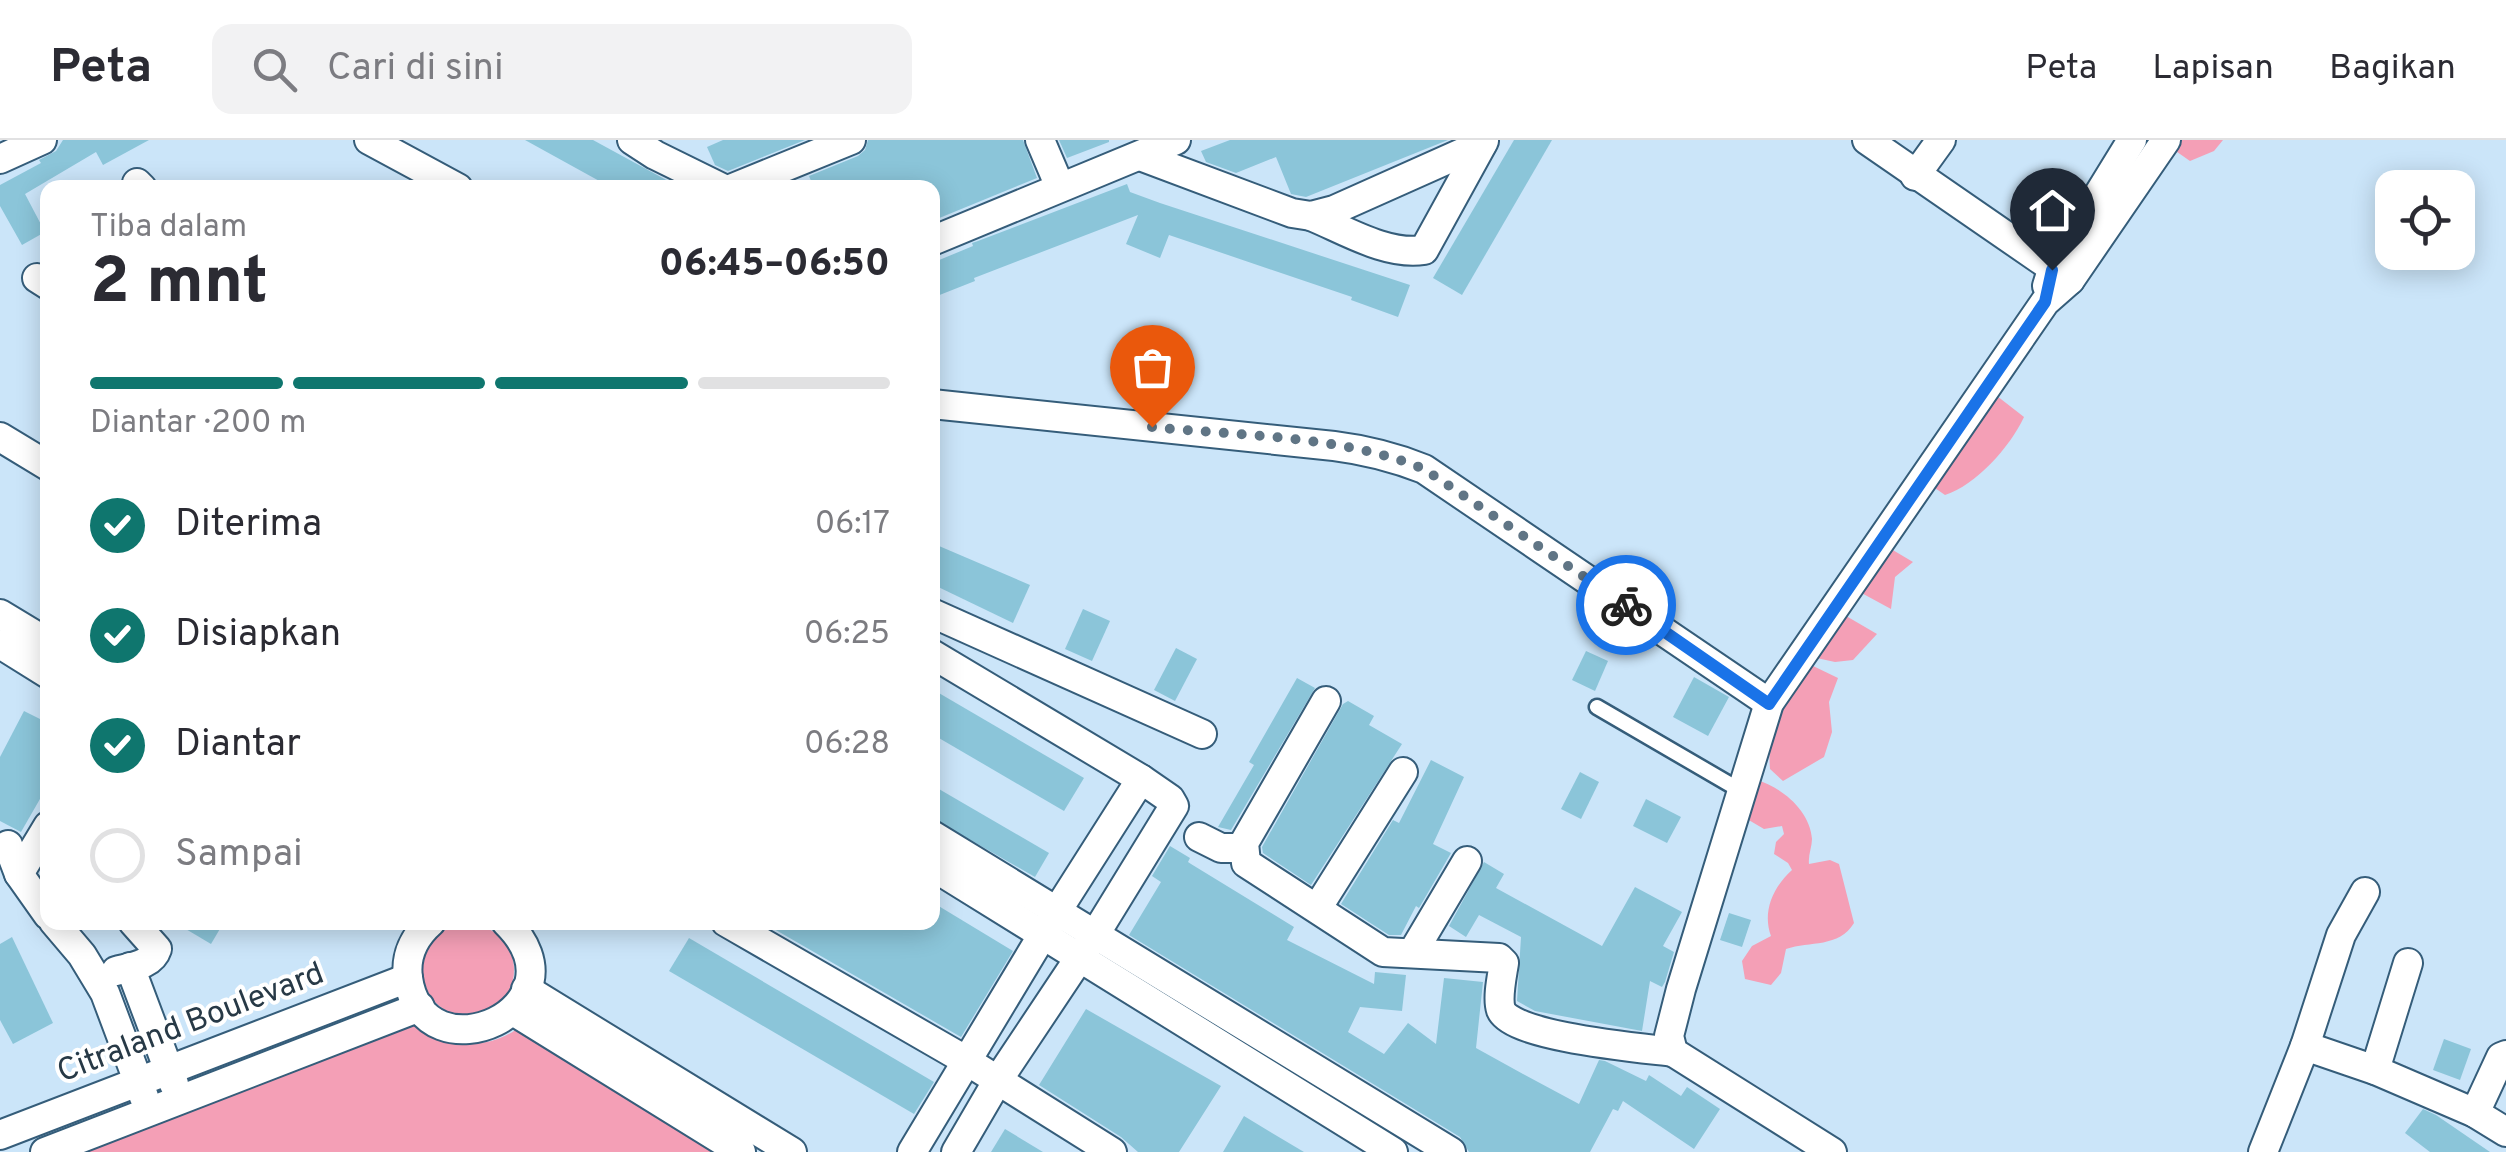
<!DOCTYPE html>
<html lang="id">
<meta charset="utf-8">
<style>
body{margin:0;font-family:Overpass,sans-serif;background:#f2f2f3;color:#2b2b33;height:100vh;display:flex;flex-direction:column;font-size:38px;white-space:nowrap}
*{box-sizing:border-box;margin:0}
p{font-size:32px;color:#7c7c81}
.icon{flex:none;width:55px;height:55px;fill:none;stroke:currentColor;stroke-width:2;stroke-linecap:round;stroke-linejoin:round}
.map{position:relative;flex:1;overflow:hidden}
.details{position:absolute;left:40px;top:40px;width:900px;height:750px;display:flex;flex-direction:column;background:#fff;border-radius:20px;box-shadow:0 5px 25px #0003}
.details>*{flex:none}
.tools{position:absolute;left:2375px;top:30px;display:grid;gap:20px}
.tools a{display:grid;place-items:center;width:100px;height:100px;border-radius:20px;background:#fff;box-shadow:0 5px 25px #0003;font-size:50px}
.pin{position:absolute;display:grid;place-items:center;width:85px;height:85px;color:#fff;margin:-102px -42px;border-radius:50% 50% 50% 0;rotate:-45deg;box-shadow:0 0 10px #0007}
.pin .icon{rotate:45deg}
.courier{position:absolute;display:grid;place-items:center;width:100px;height:100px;margin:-50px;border:8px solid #1a73e8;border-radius:50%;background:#fff;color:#222;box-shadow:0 2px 12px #0007}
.head em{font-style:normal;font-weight:800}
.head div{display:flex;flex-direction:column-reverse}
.head{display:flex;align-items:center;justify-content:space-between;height:170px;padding:0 50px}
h1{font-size:65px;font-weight:800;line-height:75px}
.bar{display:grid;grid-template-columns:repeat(4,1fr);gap:15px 10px;align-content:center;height:120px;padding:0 50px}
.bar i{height:12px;border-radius:8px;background:#e1e1e2}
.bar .selected{background:#0f766e}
.bar p{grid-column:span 4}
ol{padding:0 50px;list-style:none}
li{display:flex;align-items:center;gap:30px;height:110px}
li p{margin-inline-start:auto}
li .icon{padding:10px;border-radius:50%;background:#0f766e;color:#fff;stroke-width:4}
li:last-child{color:#7c7c81}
li i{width:55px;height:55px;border:5px solid #e1e1e2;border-radius:50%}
header{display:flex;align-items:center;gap:60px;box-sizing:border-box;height:140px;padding:0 50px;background:#fff;border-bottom:2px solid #e1e1e2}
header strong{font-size:48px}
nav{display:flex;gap:55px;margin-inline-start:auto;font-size:35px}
.search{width:700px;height:90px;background:#f2f2f3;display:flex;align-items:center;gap:25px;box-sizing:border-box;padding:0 35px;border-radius:20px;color:#7c7c81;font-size:38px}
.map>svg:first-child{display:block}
</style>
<header>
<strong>Peta</strong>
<div class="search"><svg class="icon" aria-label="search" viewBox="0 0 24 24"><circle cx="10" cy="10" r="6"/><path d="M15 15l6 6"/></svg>Cari di sini</div>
<nav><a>Peta</a><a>Lapisan</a><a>Bagikan</a></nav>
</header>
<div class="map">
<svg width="2506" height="1012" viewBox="0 0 2506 1012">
<rect width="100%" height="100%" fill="#cbe5f9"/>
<g fill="#f49fb6">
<path d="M 2175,0 L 2223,0 L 2214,11 L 2190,21 L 2170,7 Z"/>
<path d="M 1997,256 L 2024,277 C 2010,307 1976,345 1945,355 L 1932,346 Z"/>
<path d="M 1886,406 L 1913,422 L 1895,437 L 1891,469 L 1856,450 Z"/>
<path d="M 1841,473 L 1877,494 L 1853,520 L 1835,522 L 1812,517 Z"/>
<path d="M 1811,525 L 1838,538 L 1829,562 L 1832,592 L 1824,617 L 1783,641 L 1770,629 C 1766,583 1787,561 1811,525 Z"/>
<path d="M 1757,640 C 1781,647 1810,670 1812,699 C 1812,707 1808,715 1809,724 L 1830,720 L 1839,724 L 1854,783 C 1839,808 1810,801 1786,809 L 1781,833 L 1771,845 L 1745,839 L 1742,821 L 1752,806 L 1771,796 C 1762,772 1773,747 1792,730 L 1788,723 L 1774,714 L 1776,702 L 1784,694 L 1782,686 L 1764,689 L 1747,679 Z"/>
<circle cx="468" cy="830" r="46"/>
<path d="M 418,883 C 450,906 483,912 517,889 L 716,1012 L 86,1012 Z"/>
</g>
<g fill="#8bc5d9">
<path d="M 63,0 L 149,0 L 103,25 L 96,12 L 25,54 L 45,92 L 22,105 L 0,66 L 0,45 L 41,23 L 39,20 L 56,11 Z"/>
<path d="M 525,0 L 593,0 L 681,48 L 612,48 Z"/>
<path d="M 723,0 L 805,0 L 728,31 L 715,25 L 707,7 Z"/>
<path d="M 868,0 L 1023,0 L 1037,38 L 932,81 L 932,48 L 814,48 L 809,36 L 858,16 L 865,10 Z"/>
<path d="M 1059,0 L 1109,0 L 1109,2 L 1067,18 Z"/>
<path d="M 1230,0 L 1448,0 L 1306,57 L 1291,54 L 1276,17 L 1236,33 L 1206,22 L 1201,11 Z"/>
<path d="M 1514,0 L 1552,0 L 1462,155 L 1433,138 Z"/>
<path d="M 1127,44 L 1130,52 L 1160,63 L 1410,145 L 1398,177 L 1351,160 L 1352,157 L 1169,95 L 1160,118 L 1126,104 L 1138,75 L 974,138 L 975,141 L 932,158 L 932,123 L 973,106 L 972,103 L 978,101 Z"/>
<path d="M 932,403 L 1030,445 L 1013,483 L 932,444 Z"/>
<path d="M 1083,469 L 1110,481 L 1092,521 L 1065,509 Z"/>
<path d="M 1176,508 L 1197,519 L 1175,561 L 1154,550 Z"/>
<path d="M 1586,511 L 1608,521 L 1595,551 L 1572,540 Z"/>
<path d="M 1694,537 L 1729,557 L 1708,596 L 1673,577 Z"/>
<path d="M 1297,538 L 1315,548 L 1231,690 L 1218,687 L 1254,625 L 1249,622 Z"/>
<path d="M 932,549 L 1084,638 L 1064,671 L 932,594 Z"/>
<path d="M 1348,561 L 1374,576 L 1369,585 L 1402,604 L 1311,745 L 1263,713 L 1262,707 L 1343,564 Z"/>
<path d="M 24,571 L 48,583 L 48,645 L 21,692 L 0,681 L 0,617 Z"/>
<path d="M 1431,620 L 1464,637 L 1433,704 L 1451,713 L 1419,768 L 1416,766 L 1401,795 L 1389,795 L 1341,764 L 1393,680 L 1399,683 Z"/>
<path d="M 1580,632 L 1599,642 L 1581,679 L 1561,669 Z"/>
<path d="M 932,645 L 1049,713 L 1035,737 L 932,678 Z"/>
<path d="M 1646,659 L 1681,677 L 1667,703 L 1633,686 Z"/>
<path d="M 1170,706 L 1190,718 L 1188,722 L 1191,724 L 1294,787 L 1287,800 L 1374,844 L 1375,832 L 1406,835 L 1402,871 L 1360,867 L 1348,892 L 1384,914 L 1408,883 L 1436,904 L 1444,838 L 1483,842 L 1476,908 L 1523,934 L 1579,964 L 1599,920 L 1605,921 L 1646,941 L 1649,935 L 1681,956 L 1687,947 L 1720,969 L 1694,1009 L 1623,961 L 1618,971 L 1613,969 L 1590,1012 L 1469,1012 L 1460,997 L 1129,795 L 1161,742 L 1152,736 Z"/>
<path d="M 1484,722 L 1504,734 L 1496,748 L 1602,806 L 1635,747 L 1682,772 L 1663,806 L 1674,812 L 1665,842 L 1662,847 L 1650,841 L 1642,891 L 1535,871 L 1517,861 L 1521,797 L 1479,775 L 1466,797 L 1449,786 Z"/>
<path d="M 932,762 L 1013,811 L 961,897 L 762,782 L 932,782 Z"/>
<path d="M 1729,773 L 1751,780 L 1742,807 L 1720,800 Z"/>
<path d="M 174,782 L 224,782 L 211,804 Z"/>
<path d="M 12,797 L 53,883 L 13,904 L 0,880 L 0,804 Z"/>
<path d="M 689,798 L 934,942 L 914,974 L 669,831 Z"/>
<path d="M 1086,869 L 1221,946 L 1179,1012 L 1138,1012 L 1121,997 L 1039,945 Z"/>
<path d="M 2444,899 L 2471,909 L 2460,940 L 2433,930 Z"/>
<path d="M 2423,969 L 2436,975 L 2490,1012 L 2430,1012 L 2405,993 Z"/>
<path d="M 1244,976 L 1272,993 L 1304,1012 L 1223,1012 Z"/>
<path d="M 1005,989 L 1043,1012 L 991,1012 Z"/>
</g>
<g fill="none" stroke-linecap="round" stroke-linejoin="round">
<defs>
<path id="lane" d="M 1597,567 L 1743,652"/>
<g id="street">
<path d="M 369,0 L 458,48"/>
<path d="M 632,0 L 655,15 L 722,48"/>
<path d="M 1040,0 L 1060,47"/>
<path d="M 1867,0 L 2070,140"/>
<path d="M 1140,16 L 1292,73 L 1311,76 L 1334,70 L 1482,4"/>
<path d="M 0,19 L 42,0"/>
<path d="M 1915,36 L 1941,0"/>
<path d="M 137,43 L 142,48"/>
<path d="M 733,48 L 851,0"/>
<path d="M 1311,76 C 1345,90 1387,116 1424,110 L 1484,1"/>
<path d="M 932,101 L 1176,0"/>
<path d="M 37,138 L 48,145"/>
<path d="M 2047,146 L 2052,130 L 2132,0"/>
<path d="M 932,264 L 1334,306 C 1366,310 1394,317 1424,329 L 1769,563"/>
<path d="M 0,297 L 48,326"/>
<path d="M 932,473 L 1202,594"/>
<path d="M 0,474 L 48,503"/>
<path d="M 0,504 L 48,534"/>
<path d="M 932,514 L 1141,639 L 1170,659 L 1174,666 L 1096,793 L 998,940 L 956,1012"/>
<path d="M 1326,561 L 1244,703 L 1246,723 L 1383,812 L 1499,818 L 1504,823 C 1502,836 1497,858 1501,870 C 1512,897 1642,908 1673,912"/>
<path d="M 932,695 L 1451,1012"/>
<path d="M 1199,697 L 1221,708 L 1243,708"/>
<path d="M 8,705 L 19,734 L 48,775"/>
<path d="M 932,726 L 1393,1012"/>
<path d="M 19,734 L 48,686"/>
<path d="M 1318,767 L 1403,632"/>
<path d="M 54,782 L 82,815 L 105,853 L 144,957"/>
<path d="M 431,782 C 414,797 405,816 408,838 C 423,943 593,868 506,782"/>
<path d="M 726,782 L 967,921 L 1112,1012"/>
<path d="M 1413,812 L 1467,721"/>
<path d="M 2408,823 L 2375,930 L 2475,973 L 2506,992"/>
<path d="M 130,827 L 174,944"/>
<path d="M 116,831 C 131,827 152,825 157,809 L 133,782"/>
<path d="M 526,849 L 792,1012"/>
<path d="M 513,871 L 741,1012"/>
<path d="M 2305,906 L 2375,930"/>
<path d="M 2475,973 L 2501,917 L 2506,915"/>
<path d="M 0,995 L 408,838"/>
<path d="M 45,1012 L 420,867"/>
<path d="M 912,1012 L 1057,771 L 1141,639"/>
<path d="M 1832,1012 L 1673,912 L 1669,896 L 1681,849 L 1769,563 L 2045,162 L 2070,140 L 2166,0"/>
<path d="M 2263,1012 L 2305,906 L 2341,795 L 2365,752"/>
</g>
</defs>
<use href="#lane" stroke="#355d7a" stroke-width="19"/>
<use href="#street" stroke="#355d7a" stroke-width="32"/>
<use href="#lane" stroke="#fff" stroke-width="14"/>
<use href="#street" stroke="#fff" stroke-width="28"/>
</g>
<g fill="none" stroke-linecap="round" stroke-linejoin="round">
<path stroke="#607585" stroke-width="10" stroke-dasharray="0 18" d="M 1152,287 C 1240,296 1342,295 1424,329 L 1626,465"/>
<path stroke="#1a73e8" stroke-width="12" d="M 1626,465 L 1769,564 L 2045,162 L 2052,130"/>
</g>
<g text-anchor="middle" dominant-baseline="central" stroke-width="8" stroke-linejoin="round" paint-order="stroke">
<g font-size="32" fill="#273946" stroke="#fff">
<text transform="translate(191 884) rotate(-21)">Citraland Boulevard</text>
</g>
</g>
</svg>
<div class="tools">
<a><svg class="icon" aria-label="locate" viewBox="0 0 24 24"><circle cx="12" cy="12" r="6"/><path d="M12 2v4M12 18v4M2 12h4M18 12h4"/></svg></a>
</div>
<div class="pin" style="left:1152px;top:287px;background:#ea580c"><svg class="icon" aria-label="bag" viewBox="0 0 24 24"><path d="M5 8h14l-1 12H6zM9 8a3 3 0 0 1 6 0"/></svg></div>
<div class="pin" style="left:2052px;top:130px;background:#1f2937"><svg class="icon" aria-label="home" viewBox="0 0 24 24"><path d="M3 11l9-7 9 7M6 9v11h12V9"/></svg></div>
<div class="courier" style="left:1626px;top:465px"><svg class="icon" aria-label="bike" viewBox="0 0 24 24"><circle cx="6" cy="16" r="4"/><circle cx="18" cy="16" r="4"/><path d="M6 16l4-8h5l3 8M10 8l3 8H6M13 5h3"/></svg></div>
<section class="details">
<div class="head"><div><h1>2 mnt</h1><p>Tiba dalam</p></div><em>06:45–06:50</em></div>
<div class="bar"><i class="selected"></i><i class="selected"></i><i class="selected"></i><i></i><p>Diantar · 200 m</p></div>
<ol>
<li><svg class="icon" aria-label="check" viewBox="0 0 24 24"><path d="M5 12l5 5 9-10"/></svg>Diterima<p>06:17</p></li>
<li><svg class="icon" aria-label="check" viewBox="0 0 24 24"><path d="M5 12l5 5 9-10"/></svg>Disiapkan<p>06:25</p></li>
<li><svg class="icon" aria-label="check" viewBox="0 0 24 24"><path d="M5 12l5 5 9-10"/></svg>Diantar<p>06:28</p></li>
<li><i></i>Sampai</li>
</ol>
</section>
</div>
